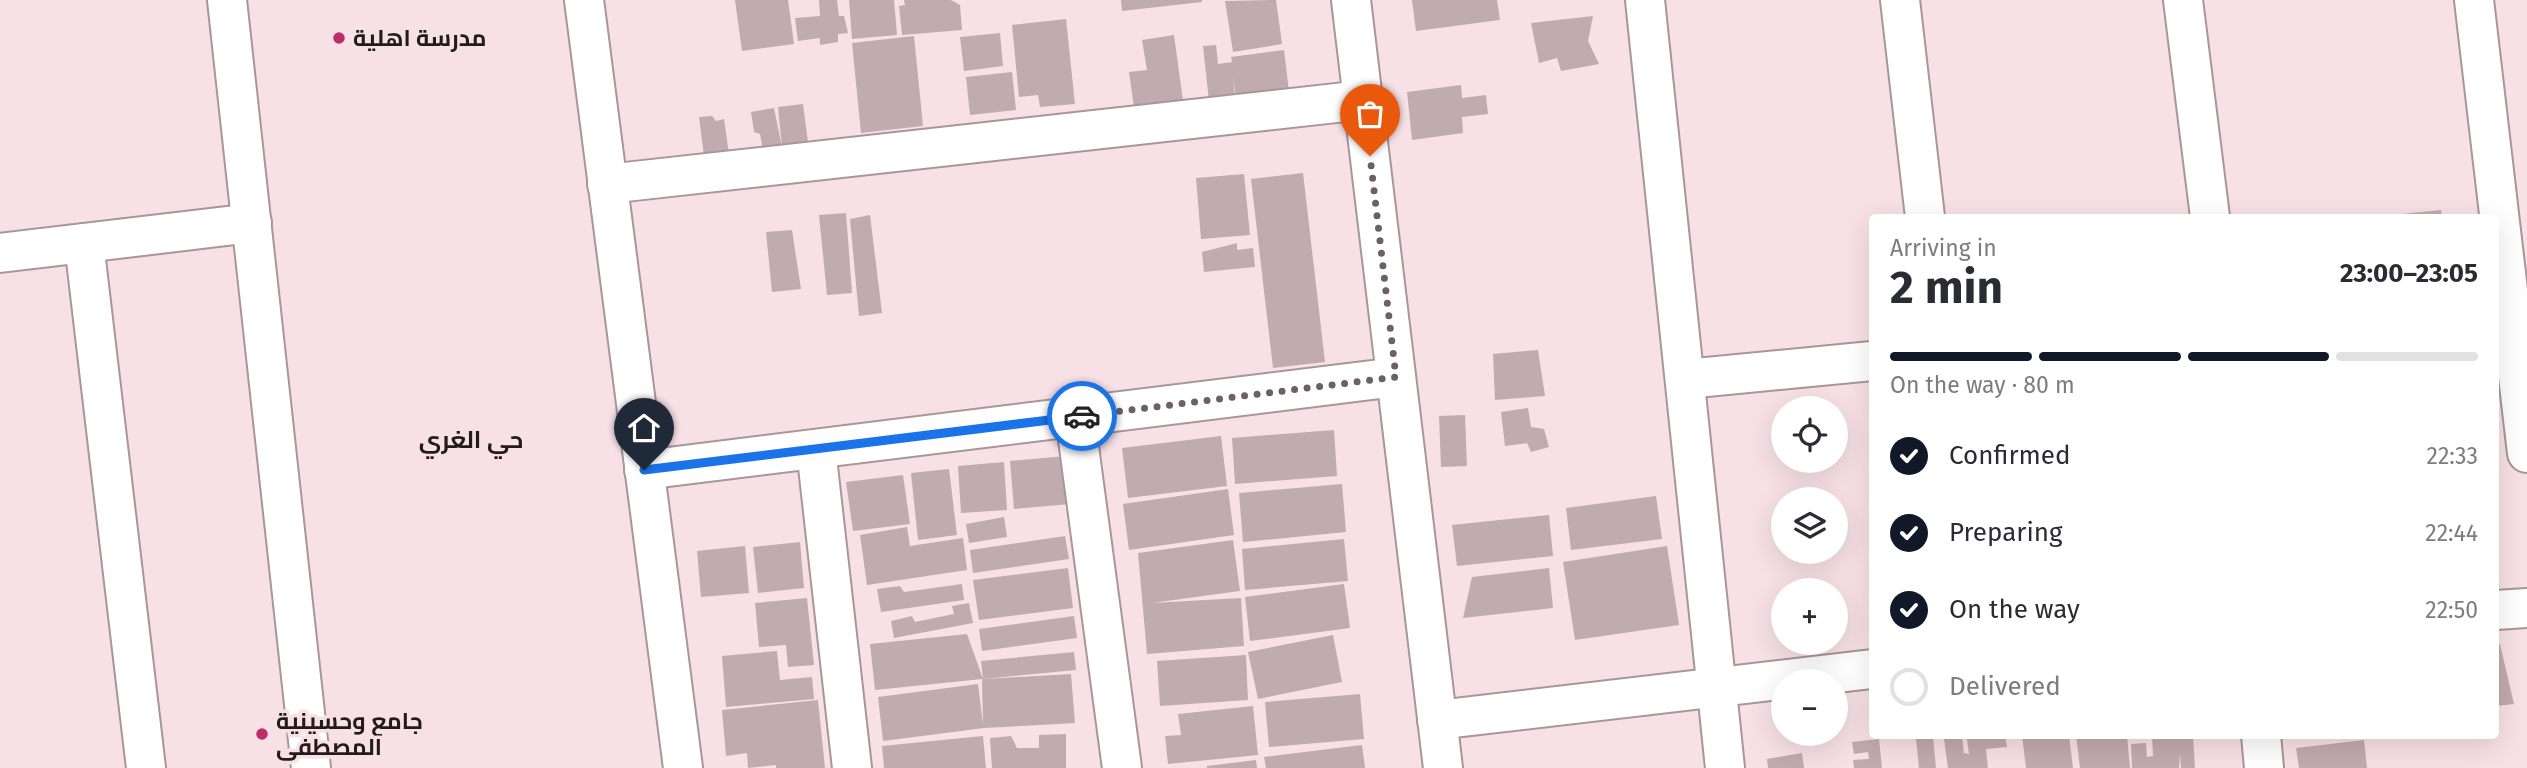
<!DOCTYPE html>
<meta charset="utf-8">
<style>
body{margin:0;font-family:"Fira Sans",Cairo,sans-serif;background:#f7f7f7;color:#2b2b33;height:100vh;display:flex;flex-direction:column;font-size:26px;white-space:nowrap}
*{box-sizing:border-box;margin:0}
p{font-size:23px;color:#7c7c81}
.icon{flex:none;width:38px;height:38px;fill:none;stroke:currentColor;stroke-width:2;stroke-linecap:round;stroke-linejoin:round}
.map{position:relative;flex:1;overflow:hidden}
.details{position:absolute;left:1869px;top:214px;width:630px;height:525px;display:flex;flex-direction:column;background:#fff;border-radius:7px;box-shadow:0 7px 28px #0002}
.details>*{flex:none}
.buttons{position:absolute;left:1771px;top:396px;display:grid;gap:14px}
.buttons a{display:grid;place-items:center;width:77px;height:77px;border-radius:50%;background:#fff;box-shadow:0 7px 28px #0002;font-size:35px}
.pin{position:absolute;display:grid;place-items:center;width:60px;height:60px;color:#fff;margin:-72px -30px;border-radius:50% 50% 50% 0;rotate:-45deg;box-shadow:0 0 7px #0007}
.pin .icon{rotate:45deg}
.courier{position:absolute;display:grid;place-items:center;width:70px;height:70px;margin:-35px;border:5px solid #1a73e8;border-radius:50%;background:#fff;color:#222;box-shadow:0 2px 9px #0007}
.headline em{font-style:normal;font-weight:700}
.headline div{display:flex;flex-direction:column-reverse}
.headline{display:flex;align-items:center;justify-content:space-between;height:119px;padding:0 21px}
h1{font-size:46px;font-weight:700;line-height:52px}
.bar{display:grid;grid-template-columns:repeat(4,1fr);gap:10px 7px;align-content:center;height:84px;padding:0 21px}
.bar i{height:9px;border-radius:5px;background:#e1e1e2}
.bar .active{background:#111827}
.bar p{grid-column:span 4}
ol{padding:0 21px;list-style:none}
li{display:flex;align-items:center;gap:21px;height:77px}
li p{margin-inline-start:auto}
li .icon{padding:7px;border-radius:50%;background:#111827;color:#fff;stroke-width:4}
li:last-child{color:#7c7c81}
li i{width:38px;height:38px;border:4px solid #e1e1e2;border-radius:50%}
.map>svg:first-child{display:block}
</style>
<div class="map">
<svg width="2527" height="768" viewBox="0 0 2527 768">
<rect width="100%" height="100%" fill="#f7e1e6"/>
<g fill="#c0abb0">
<path d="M 735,0 L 788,0 L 794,44 L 742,51 Z"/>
<path d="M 819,0 L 837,0 L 839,16 L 844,16 L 848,33 L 838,34 L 838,42 L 820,45 L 820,38 L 798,41 L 795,18 L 820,16 Z"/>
<path d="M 849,0 L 894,0 L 897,35 L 852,39 Z"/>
<path d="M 904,0 L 951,0 L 960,5 L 962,30 L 902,35 L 899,6 L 905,5 Z"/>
<path d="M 1121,0 L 1202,0 L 1202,2 L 1122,11 Z"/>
<path d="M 1276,0 L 1282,44 L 1233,52 L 1225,1 Z"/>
<path d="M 1412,0 L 1497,0 L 1500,20 L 1416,31 Z"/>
<path d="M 1593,16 L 1588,41 L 1599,64 L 1561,71 L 1557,58 L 1539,63 L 1531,23 Z"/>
<path d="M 1066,19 L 1075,104 L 1040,107 L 1038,95 L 1019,97 L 1012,25 Z"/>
<path d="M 1000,33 L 1003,66 L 964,71 L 960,37 Z"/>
<path d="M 1174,35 L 1184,108 L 1135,115 L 1129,72 L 1147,70 L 1142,40 Z"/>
<path d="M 914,36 L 923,126 L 861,133 L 852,43 Z"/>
<path d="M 1216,45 L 1218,64 L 1232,62 L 1231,57 L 1284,50 L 1290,100 L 1237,106 L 1233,76 L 1235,97 L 1209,101 L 1203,46 Z"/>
<path d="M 1012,72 L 1016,110 L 970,115 L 966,77 Z"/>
<path d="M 1461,85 L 1462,98 L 1486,95 L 1488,114 L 1462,117 L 1463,133 L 1412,140 L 1407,92 Z"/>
<path d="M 803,104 L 809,150 L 764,155 L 760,134 L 754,132 L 751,112 L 774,108 L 782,147 L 778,107 Z"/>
<path d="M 712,116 L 716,121 L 724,119 L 730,161 L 705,164 L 699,117 Z"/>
<path d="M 1303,173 L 1325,362 L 1273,368 L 1251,179 Z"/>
<path d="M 1244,174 L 1250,235 L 1201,239 L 1196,178 Z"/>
<path d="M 2441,210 L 2442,217 L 2391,217 L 2391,215 Z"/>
<path d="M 846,213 L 852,293 L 827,295 L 819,215 Z"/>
<path d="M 870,215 L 882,313 L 859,316 L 850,219 Z"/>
<path d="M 792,230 L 801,289 L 772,292 L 766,232 Z"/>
<path d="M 1237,243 L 1237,250 L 1253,248 L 1255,267 L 1204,272 L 1202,252 Z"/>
<path d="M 1538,350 L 1545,396 L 1495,400 L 1493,354 Z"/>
<path d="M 1528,408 L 1531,427 L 1544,429 L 1549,447 L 1531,452 L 1527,443 L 1505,446 L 1501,412 Z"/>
<path d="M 1465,415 L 1467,466 L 1441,467 L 1439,416 Z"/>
<path d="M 1334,430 L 1337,476 L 1235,484 L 1232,438 Z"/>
<path d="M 1221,436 L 1227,486 L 1128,498 L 1122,448 Z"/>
<path d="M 1066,456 L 1070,504 L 1014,509 L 1010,461 Z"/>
<path d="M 1004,462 L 1007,510 L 961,513 L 958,466 Z"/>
<path d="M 949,469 L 957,535 L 918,540 L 911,473 Z"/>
<path d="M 903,475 L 910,524 L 853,531 L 846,482 Z"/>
<path d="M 1342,484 L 1346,532 L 1243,542 L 1239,493 Z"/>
<path d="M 1228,489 L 1234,535 L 1129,550 L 1123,504 Z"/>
<path d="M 1656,496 L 1662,539 L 1571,550 L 1566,508 Z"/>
<path d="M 1549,515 L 1553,556 L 1457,566 L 1452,525 Z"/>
<path d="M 1004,517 L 1007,537 L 969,543 L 966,524 Z"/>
<path d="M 907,527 L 910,546 L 963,538 L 967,570 L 867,585 L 860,535 Z"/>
<path d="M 1065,536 L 1069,559 L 973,573 L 970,550 Z"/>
<path d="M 1344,539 L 1348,581 L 1245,590 L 1242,549 Z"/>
<path d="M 1233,540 L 1240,591 L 1152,603 L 1241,598 L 1244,646 L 1147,654 L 1138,553 Z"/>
<path d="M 800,542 L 804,588 L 758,593 L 753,547 Z"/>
<path d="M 745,546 L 749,593 L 701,597 L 697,551 Z"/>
<path d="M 1667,546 L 1679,625 L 1575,640 L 1563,562 Z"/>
<path d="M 1068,568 L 1073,608 L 979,620 L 973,580 Z"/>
<path d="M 1549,568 L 1553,608 L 1463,618 L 1472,577 Z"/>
<path d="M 962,584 L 964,600 L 881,612 L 877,589 L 900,586 L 904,592 Z"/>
<path d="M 1344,584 L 1350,628 L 1250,641 L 1245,597 Z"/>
<path d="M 807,598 L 814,665 L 788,667 L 786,645 L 759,647 L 755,603 Z"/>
<path d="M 969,603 L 973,623 L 894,638 L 891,621 L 912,616 L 915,622 L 954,614 L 952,606 Z"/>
<path d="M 1074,616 L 1077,638 L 982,651 L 979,629 Z"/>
<path d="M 967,634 L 983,679 L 981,661 L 1074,652 L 1076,670 L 983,679 L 1071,674 L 1075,723 L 984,728 L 883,741 L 878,697 L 978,684 L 983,725 L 982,679 L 875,690 L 870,644 Z"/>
<path d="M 1333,635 L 1342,682 L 1258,699 L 1248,652 Z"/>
<path d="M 2500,644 L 2514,704 L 2496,706 L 2496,645 Z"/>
<path d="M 777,651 L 780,680 L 812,677 L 814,699 L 726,707 L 722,656 Z"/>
<path d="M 1246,655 L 1248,700 L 1160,706 L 1157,661 Z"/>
<path d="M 1360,694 L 1364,739 L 1269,747 L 1265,702 Z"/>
<path d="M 818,700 L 825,768 L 776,768 L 776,765 L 748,768 L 747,753 L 726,756 L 722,710 Z"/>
<path d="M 1253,706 L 1258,755 L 1168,764 L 1165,736 L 1181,735 L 1178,714 Z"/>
<path d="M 1066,734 L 1066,768 L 992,768 L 990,738 L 1011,736 L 1017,748 L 1039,748 L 1039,735 Z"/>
<path d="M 2005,735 L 2007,747 L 1986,749 L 1988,768 L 1948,768 L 1944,739 L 1962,737 L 1964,753 L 1969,754 L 1967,739 Z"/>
<path d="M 2022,735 L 2069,735 L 2073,768 L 2026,768 Z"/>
<path d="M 2076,735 L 2127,735 L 2130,768 L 2080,768 Z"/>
<path d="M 2152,735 L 2193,735 L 2195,768 L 2181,768 L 2180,754 L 2179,768 L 2132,768 L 2131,744 L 2146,743 L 2147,757 L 2153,756 Z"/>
<path d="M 983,736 L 986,768 L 884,768 L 882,746 Z"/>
<path d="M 1933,738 L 1936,768 L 1919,768 L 1916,739 Z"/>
<path d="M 1879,739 L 1882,768 L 1854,768 L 1853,760 L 1869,759 L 1868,752 L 1854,754 L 1852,742 Z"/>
<path d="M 2364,740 L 2367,768 L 2299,768 L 2296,748 Z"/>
<path d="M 1362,745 L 1365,768 L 1266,768 L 1264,757 Z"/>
<path d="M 1802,753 L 1804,768 L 1768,768 L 1767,759 Z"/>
<path d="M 1256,760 L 1257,768 L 1207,768 L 1207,766 Z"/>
</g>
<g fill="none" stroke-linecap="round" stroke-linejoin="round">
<defs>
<g id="minor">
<path d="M 227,0 L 311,768"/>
<path d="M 584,0 L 683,768"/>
<path d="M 1351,0 L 1443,768"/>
<path d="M 1645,0 L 1725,768"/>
<path d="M 1900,0 L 1925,217"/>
<path d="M 2183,0 L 2210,217"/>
<path d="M 607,184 L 1363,100"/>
<path d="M 84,243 L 146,768"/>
<path d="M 0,253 L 252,223"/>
<path d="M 1686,379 L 1872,361"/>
<path d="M 1075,417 L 1122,768"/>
<path d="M 816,449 L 852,768"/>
<path d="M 644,470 L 1396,377"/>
<path d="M 2496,610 L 2527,608"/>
<path d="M 1437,720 L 1872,669"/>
<path d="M 2261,735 L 2264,768"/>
</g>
<path id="tertiary" d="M 2474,0 L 2527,453"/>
</defs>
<use href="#minor" stroke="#a9959a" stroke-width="42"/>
<use href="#tertiary" stroke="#a9959a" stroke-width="42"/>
<use href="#minor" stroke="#fff" stroke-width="38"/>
<use href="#tertiary" stroke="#fff" stroke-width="38"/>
</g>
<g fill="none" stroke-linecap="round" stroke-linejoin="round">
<path stroke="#6d6063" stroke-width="7" stroke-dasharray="0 12.6" d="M 1082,416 L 1396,377 L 1370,156"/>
<path stroke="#1a73e8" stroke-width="9" d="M 644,470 L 1082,416"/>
</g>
<g fill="#bb2f66" stroke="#f7e1e6" stroke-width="2.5">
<circle cx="339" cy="38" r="7"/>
<circle cx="262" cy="734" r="7"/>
</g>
<g text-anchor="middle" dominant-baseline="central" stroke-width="7" stroke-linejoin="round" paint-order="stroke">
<g font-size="23" font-weight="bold" fill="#221b1d" stroke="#f7e1e6" text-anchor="start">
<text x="353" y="38">مدرسة اهلية</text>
<text x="276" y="721">جامع وحسينية<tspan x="276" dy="26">المصطفى</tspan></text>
</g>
<g font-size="24" font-weight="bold" fill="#221b1d" stroke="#f7e1e6">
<text x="471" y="440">حي الغري</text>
</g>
</g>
</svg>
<div class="buttons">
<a><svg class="icon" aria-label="locate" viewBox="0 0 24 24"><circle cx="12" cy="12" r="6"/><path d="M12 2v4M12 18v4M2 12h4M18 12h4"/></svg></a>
<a><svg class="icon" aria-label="layers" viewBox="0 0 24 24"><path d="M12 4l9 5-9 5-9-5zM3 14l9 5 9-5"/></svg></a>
<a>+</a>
<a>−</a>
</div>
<div class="pin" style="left:1370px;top:156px;background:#ea580c"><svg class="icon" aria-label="bag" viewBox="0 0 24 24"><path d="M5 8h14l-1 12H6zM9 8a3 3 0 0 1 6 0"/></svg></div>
<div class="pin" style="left:644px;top:470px;background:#1f2937"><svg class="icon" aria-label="home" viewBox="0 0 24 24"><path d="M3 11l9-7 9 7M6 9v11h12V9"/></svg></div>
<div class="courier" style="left:1082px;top:416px"><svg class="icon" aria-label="car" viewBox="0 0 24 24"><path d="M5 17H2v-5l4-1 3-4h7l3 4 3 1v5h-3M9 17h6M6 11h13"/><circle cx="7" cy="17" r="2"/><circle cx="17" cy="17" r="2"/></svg></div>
<section class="details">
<div class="headline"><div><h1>2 min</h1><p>Arriving in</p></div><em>23:00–23:05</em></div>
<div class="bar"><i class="active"></i><i class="active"></i><i class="active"></i><i></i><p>On the way · 80 m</p></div>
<ol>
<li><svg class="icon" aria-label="check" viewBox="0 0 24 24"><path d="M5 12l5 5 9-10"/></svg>Confirmed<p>22:33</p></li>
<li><svg class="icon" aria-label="check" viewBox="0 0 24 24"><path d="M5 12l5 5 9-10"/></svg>Preparing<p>22:44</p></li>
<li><svg class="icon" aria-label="check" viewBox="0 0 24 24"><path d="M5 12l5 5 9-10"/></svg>On the way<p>22:50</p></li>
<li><i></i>Delivered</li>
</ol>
</section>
</div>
